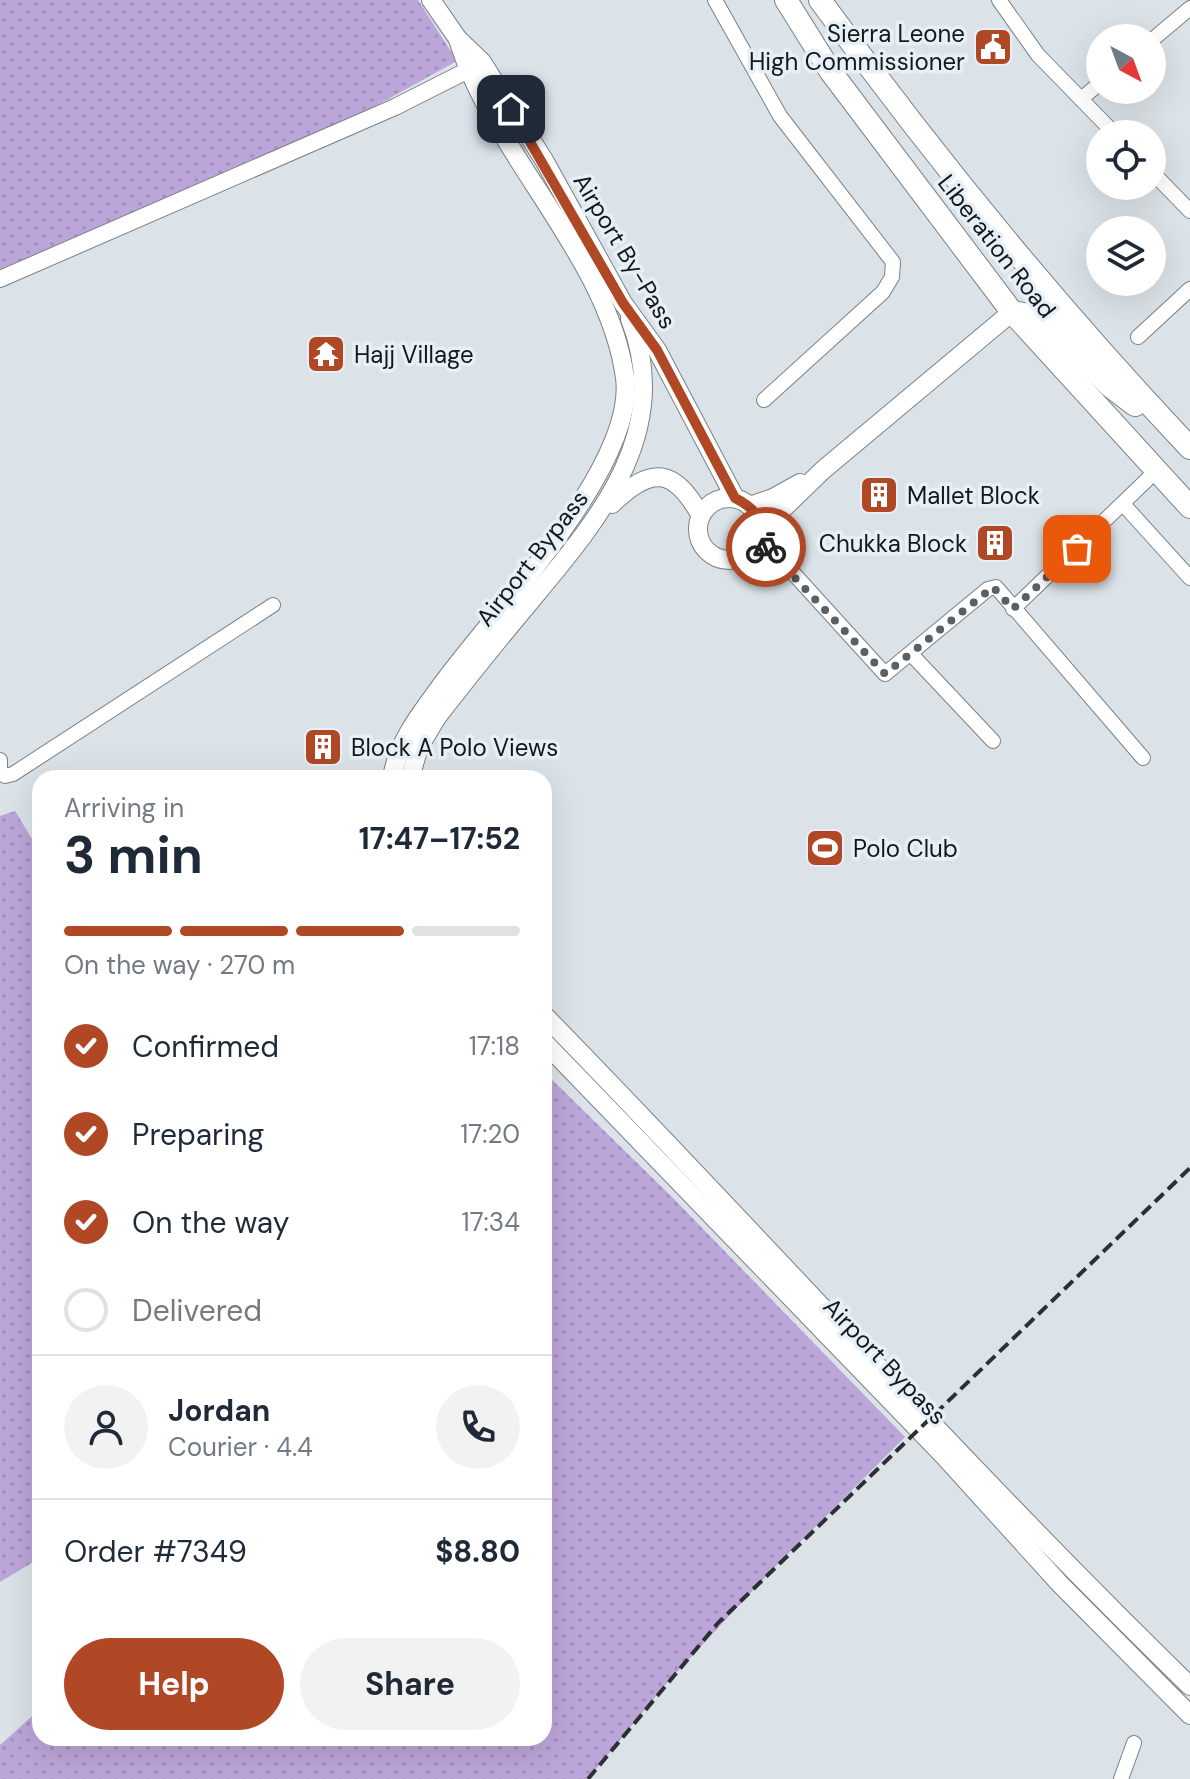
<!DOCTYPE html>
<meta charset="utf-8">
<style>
body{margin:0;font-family:"DM Sans",sans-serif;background:#f2f2f3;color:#1f2937;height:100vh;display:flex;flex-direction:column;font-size:30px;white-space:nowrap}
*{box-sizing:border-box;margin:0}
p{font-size:26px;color:#747a83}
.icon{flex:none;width:44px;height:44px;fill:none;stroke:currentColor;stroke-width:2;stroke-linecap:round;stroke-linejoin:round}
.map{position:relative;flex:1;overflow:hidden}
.details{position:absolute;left:32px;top:770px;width:520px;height:976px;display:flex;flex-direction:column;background:#fff;border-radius:24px;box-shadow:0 8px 32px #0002}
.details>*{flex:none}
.needle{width:52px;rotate:139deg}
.controls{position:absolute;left:1086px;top:24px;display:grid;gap:16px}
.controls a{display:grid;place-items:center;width:80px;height:80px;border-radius:50%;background:#fff;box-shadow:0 8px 32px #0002;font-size:40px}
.pin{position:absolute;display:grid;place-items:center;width:68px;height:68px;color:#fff;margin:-34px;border-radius:16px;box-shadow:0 4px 12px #0006}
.courier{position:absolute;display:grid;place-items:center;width:80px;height:80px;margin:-40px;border:6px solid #b04826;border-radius:50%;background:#fff;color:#222;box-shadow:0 2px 10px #0007}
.summary em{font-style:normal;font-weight:700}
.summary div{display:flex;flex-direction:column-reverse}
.summary{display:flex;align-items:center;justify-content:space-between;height:136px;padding:0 32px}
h1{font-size:52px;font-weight:700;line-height:60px}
.bar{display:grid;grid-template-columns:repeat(4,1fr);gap:12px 8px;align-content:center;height:96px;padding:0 32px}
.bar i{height:10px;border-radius:6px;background:#e0e1e3}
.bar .current{background:#b04826}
.bar p{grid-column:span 4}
.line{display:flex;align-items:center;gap:20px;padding:0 32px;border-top:2px solid #e0e1e3}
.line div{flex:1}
.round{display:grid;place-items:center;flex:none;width:84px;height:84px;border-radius:42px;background:#f2f2f3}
ol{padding:0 32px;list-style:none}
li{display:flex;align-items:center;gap:24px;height:88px}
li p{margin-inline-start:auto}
li .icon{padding:8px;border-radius:50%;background:#b04826;color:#fff;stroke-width:4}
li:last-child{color:#747a83}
li i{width:44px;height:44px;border:4px solid #e0e1e3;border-radius:50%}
.action{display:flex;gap:16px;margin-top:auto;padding:16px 32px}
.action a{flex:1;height:92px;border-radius:48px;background:#b04826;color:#fff;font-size:32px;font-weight:700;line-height:92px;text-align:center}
.action a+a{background:#f2f2f3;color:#1f2937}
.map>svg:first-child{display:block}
</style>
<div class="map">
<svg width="1190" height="1779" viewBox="0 0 1190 1779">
<defs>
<pattern id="green-dots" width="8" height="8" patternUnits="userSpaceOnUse" patternTransform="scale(2)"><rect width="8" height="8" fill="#bca6d9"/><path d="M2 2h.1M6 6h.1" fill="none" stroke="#a18eba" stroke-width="1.8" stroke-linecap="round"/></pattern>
</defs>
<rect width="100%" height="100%" fill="#dbe3e9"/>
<g fill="url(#green-dots)">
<path d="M 0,0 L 418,0 L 457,61 L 274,162 L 0,277 Z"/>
<path d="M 15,811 L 40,852 L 40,1558 L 0,1582 L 0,816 Z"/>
<path d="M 544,1072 L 671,1196 L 905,1437 L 771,1571 L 665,1685 L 588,1779 L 0,1779 L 0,1745 L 40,1709 L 40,1738 L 544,1738 Z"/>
</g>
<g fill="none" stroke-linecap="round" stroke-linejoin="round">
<defs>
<g id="minor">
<path d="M 715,0 L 780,116 L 893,262 L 892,277 L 883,292 L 764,400"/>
<path d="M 999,0 L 1038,55 L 1115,134"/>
<path d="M 1152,40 L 1190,8"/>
<path d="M 1081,99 L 1100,83"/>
<path d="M 1152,172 L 1190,211"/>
<path d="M 1138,337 L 1190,289"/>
<path d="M 1123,504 L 1190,578"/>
<path d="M 758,541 L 784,563 L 885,674 L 988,589 L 996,587 L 1143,758"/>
<path d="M 1013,609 L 1155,472"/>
<path d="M 911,654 L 993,741"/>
<path d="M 0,760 L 0,771 L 5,776 L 13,774 L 273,605"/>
<path d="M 1121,1779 L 1134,1743"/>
</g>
<path id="tertiary" d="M 0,279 L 395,107 L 480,64"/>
<g id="secondary">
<path d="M 431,0 L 458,39 L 482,62 L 544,160 L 623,303 L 657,350 L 735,498"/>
<circle cx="729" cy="529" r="31"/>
<path d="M 612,504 C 652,465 674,468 701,516"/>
<path d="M 750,506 L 773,498 L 800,483"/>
<path d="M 760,531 L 823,470 L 1012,312"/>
<path d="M 392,778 C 398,741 421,713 443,683 C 494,613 637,465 625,378 C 609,257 492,154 458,39"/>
<path d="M 410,778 L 419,747 L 437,717 C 462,685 488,652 514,621 C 585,534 678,441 630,319"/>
<path d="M 544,1015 C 761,1237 968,1470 1190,1686"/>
<path d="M 544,1042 L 943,1455 L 1060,1584 L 1190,1715"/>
</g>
<g id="trunk">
<path d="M 786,0 L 831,72 L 1012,312 L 1190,507"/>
<path d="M 820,0 C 934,157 1057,307 1190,448"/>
<path d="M 1012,312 L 1042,317 L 1110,386 L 1135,405"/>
</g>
</defs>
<use href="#minor" stroke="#7a8187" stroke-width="16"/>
<use href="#tertiary" stroke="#7a8187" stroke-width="18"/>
<use href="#secondary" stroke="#7a8187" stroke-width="20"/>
<use href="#trunk" stroke="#7a8187" stroke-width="24"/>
<use href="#minor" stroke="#fff" stroke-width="14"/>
<use href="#tertiary" stroke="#fff" stroke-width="16"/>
<use href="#secondary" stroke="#fff" stroke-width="18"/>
<use href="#trunk" stroke="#fff" stroke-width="22"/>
<path stroke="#2c3032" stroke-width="4" stroke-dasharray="12 6" stroke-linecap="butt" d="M 588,1779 L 718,1623 L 1190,1168"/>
</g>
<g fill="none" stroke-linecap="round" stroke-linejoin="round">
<path stroke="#5a5f62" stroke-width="8" stroke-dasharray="0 14.4" d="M 766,547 L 885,674 L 993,587 L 1013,609 L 1077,549"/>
<path stroke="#b04826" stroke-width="10" d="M 511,109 L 623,303 L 657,350 L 735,498 C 755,508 763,518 758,541 L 766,547"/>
</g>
<defs>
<symbol id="civic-square" viewBox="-11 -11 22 22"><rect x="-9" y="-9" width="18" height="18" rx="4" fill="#b04826" stroke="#e8f0f7"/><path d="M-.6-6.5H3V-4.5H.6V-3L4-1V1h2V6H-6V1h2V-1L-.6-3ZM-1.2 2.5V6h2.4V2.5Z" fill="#fff"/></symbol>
<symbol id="temple-square" viewBox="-11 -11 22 22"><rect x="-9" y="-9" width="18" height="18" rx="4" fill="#b04826" stroke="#e8f0f7"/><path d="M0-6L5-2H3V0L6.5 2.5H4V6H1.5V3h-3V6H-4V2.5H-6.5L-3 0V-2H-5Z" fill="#fff"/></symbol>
<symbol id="building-square" viewBox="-11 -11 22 22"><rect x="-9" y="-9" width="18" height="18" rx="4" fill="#b04826" stroke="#e8f0f7"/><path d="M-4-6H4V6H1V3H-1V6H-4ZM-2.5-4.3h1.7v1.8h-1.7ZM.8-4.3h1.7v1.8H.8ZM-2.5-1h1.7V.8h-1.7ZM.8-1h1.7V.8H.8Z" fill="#fff"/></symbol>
<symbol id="stadium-square" viewBox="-11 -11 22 22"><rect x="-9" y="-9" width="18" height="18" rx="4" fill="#b04826" stroke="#e8f0f7"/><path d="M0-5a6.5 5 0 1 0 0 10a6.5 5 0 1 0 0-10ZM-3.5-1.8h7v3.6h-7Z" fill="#fff"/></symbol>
</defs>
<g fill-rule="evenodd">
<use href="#civic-square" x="971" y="25" width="44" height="44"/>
<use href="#temple-square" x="304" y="332" width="44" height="44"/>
<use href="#building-square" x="857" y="473" width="44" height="44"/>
<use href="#building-square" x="973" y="521" width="44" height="44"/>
<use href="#building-square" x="301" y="725" width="44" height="44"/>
<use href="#stadium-square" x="803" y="826" width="44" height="44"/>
</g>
<g text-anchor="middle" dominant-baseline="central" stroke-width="7" stroke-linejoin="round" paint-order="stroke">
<g font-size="24" fill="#15181a" stroke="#e8f0f7" text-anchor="start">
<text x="965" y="33" text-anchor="end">Sierra Leone<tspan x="965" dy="28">High Commissioner</tspan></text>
<text x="354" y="354">Hajj Village</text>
<text x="907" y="495">Mallet Block</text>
<text x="967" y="543" text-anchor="end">Chukka Block</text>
<text x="351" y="747">Block A Polo Views</text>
<text x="853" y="848">Polo Club</text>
</g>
<g font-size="24" fill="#15181a" stroke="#e8f0f7">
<text transform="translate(997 246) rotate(52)">Liberation Road</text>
<text transform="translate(625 251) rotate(59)">Airport By-Pass</text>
<text transform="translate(532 558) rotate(-52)">Airport Bypass</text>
<text transform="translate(885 1361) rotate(46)">Airport Bypass</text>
</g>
</g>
</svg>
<div class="controls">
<a><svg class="needle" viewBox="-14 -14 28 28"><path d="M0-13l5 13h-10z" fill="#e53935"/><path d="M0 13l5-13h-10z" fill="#747a83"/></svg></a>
<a><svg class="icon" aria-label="locate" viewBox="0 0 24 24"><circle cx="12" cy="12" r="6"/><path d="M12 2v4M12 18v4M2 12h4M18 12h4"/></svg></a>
<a><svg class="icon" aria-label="layers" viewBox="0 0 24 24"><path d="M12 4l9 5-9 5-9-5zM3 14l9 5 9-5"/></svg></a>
</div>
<div class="pin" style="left:1077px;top:549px;background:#ea580c"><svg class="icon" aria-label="bag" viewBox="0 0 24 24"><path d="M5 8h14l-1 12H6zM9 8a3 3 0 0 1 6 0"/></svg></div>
<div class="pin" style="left:511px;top:109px;background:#1f2937"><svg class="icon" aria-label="home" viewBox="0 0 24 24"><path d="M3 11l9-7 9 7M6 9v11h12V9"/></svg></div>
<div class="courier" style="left:766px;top:547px"><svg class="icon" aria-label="bike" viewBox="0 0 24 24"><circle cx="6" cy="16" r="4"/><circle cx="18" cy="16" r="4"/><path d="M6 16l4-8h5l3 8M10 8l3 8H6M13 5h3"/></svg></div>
<section class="details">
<div class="summary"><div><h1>3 min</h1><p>Arriving in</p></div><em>17:47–17:52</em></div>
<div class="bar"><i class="current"></i><i class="current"></i><i class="current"></i><i></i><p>On the way · 270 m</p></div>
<ol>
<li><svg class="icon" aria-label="check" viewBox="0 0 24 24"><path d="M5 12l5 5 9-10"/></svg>Confirmed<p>17:18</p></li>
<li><svg class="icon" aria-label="check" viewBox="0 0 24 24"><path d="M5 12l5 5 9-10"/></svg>Preparing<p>17:20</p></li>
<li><svg class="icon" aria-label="check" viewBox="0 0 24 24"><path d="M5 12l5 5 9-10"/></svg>On the way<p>17:34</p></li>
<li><i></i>Delivered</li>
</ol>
<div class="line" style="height:144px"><a class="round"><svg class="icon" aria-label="person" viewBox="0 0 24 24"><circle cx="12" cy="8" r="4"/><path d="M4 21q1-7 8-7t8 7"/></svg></a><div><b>Jordan</b><p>Courier · 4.4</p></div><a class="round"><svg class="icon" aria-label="phone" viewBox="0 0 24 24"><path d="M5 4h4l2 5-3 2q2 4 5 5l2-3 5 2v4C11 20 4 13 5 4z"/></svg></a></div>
<div class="line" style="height:104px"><div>Order #7349</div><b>$8.80</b></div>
<div class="action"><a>Help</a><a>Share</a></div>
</section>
</div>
